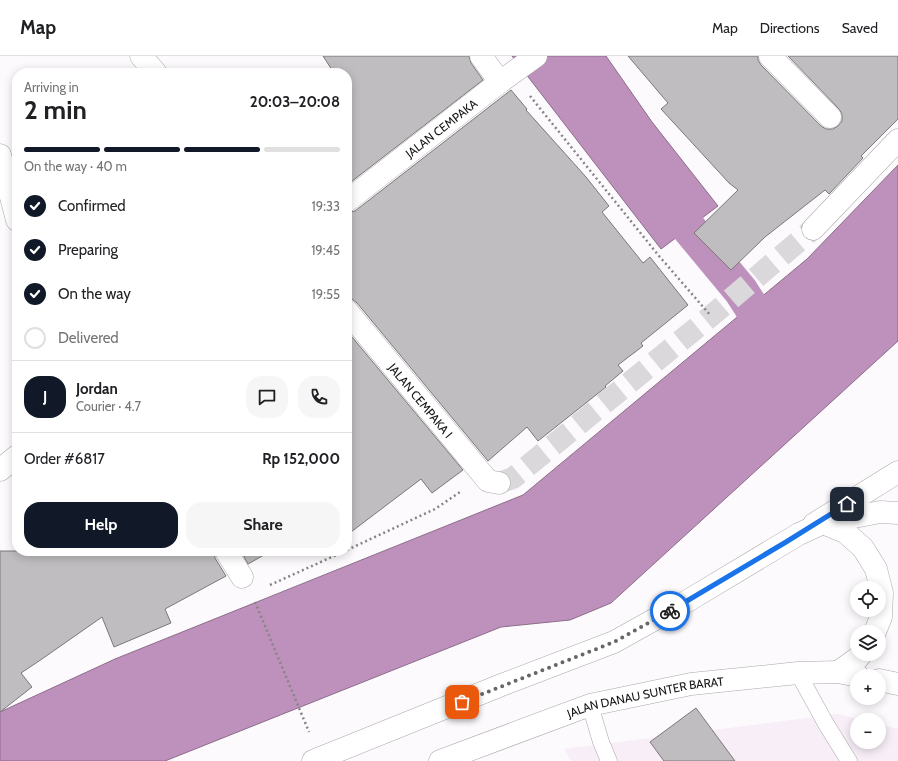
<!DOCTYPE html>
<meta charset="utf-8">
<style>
body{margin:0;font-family:Cabin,sans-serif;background:#f6f6f6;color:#202124;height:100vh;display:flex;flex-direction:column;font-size:15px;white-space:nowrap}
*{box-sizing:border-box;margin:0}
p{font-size:13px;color:#757577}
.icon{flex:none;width:22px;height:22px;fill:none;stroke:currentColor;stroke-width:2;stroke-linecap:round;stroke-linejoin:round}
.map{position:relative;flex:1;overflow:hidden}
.panel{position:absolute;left:12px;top:12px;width:340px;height:488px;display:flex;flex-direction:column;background:#fff;border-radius:16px;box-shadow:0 2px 10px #0003}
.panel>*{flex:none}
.fabs{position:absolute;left:850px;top:525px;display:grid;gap:8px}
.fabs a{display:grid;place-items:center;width:36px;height:36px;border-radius:50%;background:#fff;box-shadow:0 2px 10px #0003;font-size:20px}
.pin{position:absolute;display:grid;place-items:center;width:34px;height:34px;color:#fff;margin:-17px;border-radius:8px;box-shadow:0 2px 6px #0006}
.courier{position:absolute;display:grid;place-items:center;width:40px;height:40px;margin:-20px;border:3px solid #1a73e8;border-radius:50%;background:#fff;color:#222;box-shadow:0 1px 5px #0007}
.summary em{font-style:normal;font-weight:700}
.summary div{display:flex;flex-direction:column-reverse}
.summary{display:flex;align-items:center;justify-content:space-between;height:68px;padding:0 12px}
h1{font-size:26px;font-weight:700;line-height:30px}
.bar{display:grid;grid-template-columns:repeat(4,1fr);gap:6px 4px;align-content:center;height:48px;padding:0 12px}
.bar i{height:5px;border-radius:3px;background:#e0e0e0}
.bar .active{background:#111827}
.bar p{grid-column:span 4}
.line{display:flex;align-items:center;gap:10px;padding:0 12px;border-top:1px solid #e0e0e0}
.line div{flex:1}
.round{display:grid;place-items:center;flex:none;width:42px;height:42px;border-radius:16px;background:#f6f6f6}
ol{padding:0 12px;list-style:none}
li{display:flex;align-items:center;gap:12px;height:44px}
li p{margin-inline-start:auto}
li .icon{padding:4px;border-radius:50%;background:#111827;color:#fff;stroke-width:4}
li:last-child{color:#757577}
li i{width:22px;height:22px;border:2px solid #e0e0e0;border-radius:50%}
.action{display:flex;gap:8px;margin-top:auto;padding:8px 12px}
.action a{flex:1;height:46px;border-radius:16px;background:#111827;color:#fff;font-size:16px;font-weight:700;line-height:46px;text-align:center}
.action a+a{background:#f6f6f6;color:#202124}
header{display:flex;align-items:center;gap:24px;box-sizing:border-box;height:56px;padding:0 20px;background:#fff;border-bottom:1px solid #e0e0e0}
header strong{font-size:19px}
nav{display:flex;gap:22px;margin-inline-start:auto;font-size:14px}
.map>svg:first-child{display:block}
</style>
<header>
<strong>Map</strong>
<nav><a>Map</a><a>Directions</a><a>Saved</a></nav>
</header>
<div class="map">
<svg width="898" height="705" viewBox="0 0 898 705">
<rect width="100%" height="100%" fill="#fdfafd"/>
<path fill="#f7eef7" d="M 838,658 L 862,664 L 857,664 L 857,686 L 879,686 L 879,668 L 898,673 L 898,705 L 571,705 L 564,693 Z"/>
<g fill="#be91bc" stroke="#8c6c8a">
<path d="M 512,0 L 606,0 L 652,66 L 718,150 L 661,193 Z"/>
<path d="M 898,109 L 898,285 L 611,547 L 570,564 L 501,571 L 165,705 L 0,705 L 0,656 L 115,603 L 523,439 L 807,203 Z"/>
</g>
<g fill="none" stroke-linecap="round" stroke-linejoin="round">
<path stroke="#be91bc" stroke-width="35" d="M 658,135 L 741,235 L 777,291"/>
</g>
<g fill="#bfbdbf" stroke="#7b787a">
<path d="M 323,0 L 469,0 L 471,7 L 483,24 L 347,129 L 347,17 L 334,17 Z"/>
<path d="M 628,0 L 758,0 L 758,4 L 761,9 L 821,70 L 826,73 L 833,73 L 838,70 L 842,65 L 842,58 L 839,53 L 788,0 L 898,0 L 898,63 L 861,100 L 863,102 L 829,138 L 825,134 L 765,181 L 731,214 L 694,177 L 738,134 L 729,127 L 661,53 L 668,47 Z"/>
<path d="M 511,34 L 527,53 L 526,54 L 586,121 L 609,150 L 602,156 L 643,207 L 650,201 L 688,249 L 641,287 L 643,290 L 618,309 L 623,315 L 605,330 L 606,331 L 538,385 L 527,371 L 488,405 L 357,247 L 352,243 L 347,243 L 347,157 L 355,155 Z"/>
<path d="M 347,275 L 463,414 L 432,437 L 421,423 L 347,479 Z"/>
<path d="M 0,495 L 214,495 L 215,502 L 226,520 L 165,553 L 171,567 L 114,591 L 102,561 L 42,603 L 21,617 L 32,631 L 0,656 Z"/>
<path d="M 241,495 L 271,495 L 248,508 Z"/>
<path d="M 696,652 L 735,705 L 664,705 L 650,686 Z"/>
</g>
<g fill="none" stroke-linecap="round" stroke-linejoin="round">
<path stroke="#dad8da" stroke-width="22" stroke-dasharray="22 11" stroke-linecap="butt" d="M 499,427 L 513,422 L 711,260 L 813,173"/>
<defs>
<g id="lane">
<path d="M 798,617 L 826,668 L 849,705"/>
<path d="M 590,649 L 601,686 L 609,705"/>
</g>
<g id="street">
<path d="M 141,0 L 156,17"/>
<path d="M 481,0 L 500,26"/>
<path d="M 770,0 L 830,61"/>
<path d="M 0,99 L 17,164"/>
<path id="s1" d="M 347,145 L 500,26 L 536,0"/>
<path d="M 813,173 L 898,84"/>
<path id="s2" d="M 347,255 L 488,425 L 499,427"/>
<path d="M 0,414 L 17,400"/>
<path d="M 814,468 L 898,416"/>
<path d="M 226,495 L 242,521"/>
</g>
<g id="secondary">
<path d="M 823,467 L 845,476 L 863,492 L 876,513 L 882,537 L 881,561 L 875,576"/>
<path d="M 838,616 L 858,602 L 861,598"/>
<path d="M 879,624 L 898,628"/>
<path d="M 313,705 L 504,628 L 614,586 L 684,547 L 799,478 L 823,467 L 880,456 L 898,457"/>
<path id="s3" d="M 440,705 L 590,649 L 691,628 L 798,617 L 838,616 L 858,620"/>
</g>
</defs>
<use href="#lane" stroke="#aba8ab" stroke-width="17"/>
<use href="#street" stroke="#aba8ab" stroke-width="23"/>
<use href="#secondary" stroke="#aba8ab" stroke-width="23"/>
<g stroke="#868486" stroke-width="2.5" stroke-dasharray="2 3" stroke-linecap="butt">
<path d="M 530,40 L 659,200 L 711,260"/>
<path d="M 347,494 L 435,453 L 460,436"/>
<path d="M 270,529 L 345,495"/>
<path d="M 255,546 L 309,676"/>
</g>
<use href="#lane" stroke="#fff" stroke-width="16"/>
<use href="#street" stroke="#fff" stroke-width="22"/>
<use href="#secondary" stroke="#fff" stroke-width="22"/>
</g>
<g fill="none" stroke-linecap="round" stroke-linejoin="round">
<path stroke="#686668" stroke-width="4" stroke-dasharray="0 7.2" d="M 462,646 L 614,586 L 670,555"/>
<path stroke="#1a73e8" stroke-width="5" d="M 670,555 L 786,486 L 847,448"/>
</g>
<g text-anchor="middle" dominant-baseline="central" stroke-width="4" stroke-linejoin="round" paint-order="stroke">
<g font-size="12" fill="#171617" stroke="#fdfafd">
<text stroke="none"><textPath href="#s1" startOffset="119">JALAN CEMPAKA</textPath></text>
<text stroke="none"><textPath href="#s2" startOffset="116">JALAN CEMPAKA I</textPath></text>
<text stroke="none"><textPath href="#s3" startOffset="216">JALAN DANAU SUNTER BARAT</textPath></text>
</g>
</g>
</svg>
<div class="fabs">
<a><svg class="icon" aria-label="locate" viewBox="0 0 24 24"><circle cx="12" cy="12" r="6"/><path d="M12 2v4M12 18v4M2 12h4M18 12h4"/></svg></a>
<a><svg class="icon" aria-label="layers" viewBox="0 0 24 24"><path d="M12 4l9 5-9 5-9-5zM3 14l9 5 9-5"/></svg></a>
<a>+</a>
<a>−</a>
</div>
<div class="pin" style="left:462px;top:646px;background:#ea580c"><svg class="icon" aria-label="bag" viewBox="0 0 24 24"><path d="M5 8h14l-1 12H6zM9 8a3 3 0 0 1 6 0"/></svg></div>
<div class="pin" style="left:847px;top:448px;background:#1f2937"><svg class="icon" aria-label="home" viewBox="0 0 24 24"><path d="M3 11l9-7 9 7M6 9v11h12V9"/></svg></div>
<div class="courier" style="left:670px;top:555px"><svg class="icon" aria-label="bike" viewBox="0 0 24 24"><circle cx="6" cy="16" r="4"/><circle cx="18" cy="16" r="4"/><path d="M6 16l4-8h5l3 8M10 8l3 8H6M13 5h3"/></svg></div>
<section class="panel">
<div class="summary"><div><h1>2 min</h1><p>Arriving in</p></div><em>20:03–20:08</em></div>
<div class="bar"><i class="active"></i><i class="active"></i><i class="active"></i><i></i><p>On the way · 40 m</p></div>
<ol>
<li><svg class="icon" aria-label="check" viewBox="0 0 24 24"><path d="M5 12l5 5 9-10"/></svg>Confirmed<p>19:33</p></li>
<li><svg class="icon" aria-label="check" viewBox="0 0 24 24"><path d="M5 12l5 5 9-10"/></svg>Preparing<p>19:45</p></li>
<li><svg class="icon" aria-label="check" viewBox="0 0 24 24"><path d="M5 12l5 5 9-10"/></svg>On the way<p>19:55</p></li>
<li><i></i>Delivered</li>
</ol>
<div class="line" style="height:72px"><b class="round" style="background:#111827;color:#fff">J</b><div><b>Jordan</b><p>Courier · 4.7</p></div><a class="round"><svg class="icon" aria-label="chat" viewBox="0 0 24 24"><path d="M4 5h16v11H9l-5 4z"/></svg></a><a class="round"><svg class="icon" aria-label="phone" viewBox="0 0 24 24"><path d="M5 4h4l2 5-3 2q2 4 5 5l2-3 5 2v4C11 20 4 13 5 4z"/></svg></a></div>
<div class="line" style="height:52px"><div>Order #6817</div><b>Rp 152,000</b></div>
<div class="action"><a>Help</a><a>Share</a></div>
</section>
</div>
